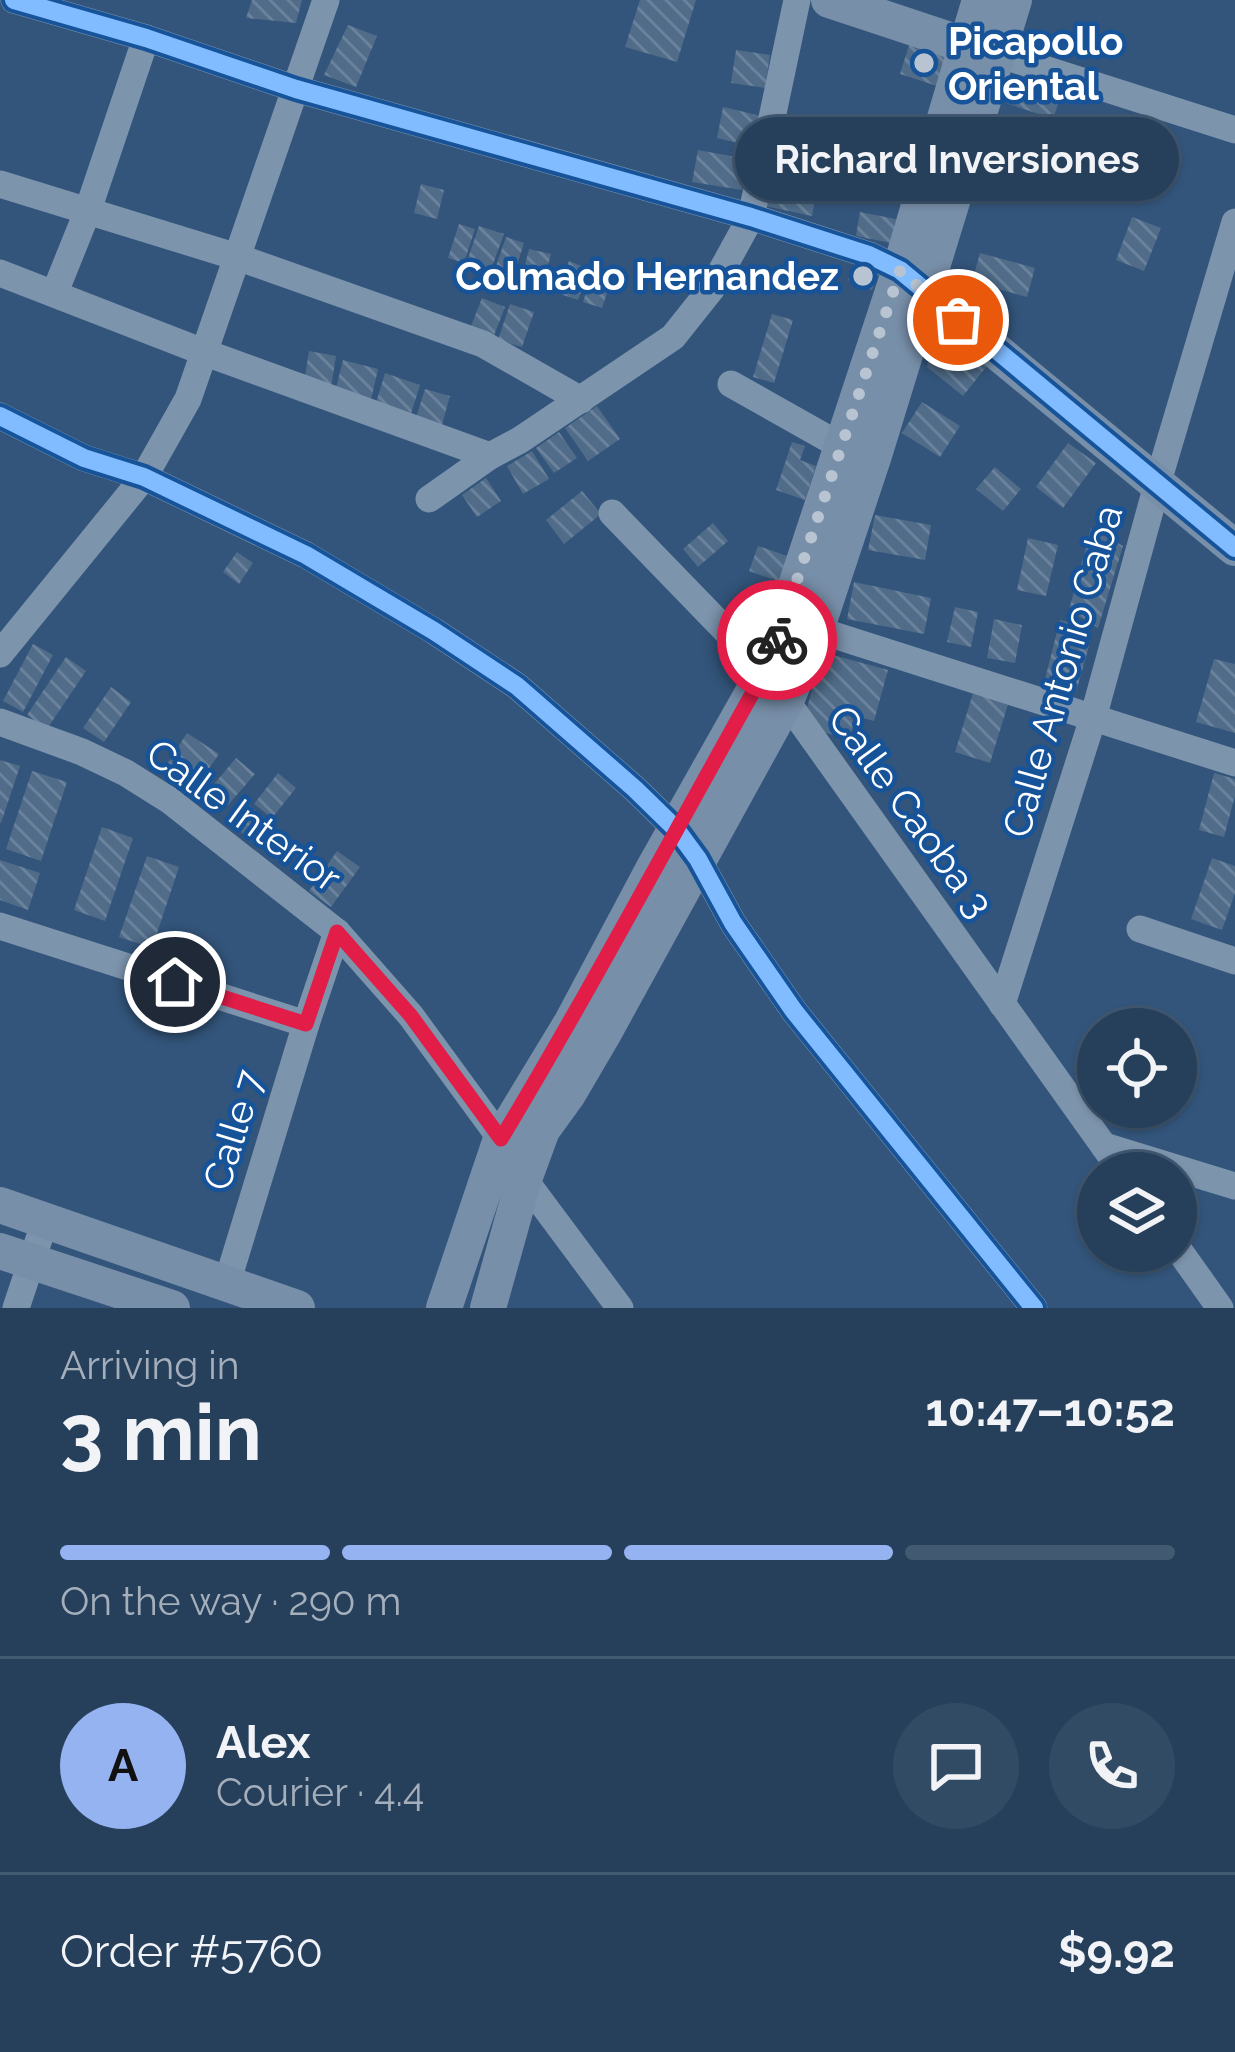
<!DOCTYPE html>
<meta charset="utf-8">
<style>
body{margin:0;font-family:Raleway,sans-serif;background:#324b65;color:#f1f3f6;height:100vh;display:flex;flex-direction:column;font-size:45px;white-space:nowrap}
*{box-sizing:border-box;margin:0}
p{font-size:39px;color:#a4afbb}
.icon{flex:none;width:66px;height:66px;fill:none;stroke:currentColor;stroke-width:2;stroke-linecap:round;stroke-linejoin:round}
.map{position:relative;height:1308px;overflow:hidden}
.panel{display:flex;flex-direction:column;background:#26405c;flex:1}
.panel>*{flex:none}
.controls{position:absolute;left:1077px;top:1008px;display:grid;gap:24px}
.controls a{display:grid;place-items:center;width:120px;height:120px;border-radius:50%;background:#26405c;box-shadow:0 3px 9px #0004,0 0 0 3px #425972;font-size:60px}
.pin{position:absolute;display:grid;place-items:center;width:102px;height:102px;color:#fff;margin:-51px;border:6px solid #fff;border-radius:50%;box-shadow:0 3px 12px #0007}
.courier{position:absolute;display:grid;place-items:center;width:120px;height:120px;margin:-60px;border:9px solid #e11d48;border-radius:50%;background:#fff;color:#222;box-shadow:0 3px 15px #0007}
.bubble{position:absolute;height:84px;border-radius:42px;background:#26405c;box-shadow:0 3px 9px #0004,0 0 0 3px #425972;font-size:39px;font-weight:700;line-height:84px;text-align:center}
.overview em{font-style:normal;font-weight:700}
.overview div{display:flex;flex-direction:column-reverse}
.overview{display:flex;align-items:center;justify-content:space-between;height:204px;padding:0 60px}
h1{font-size:78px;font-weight:700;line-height:90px}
.bar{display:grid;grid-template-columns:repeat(4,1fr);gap:18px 12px;align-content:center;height:144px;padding:0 60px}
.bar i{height:15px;border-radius:9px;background:#425972}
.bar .selected{background:#95b2f1}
.bar p{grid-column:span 4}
.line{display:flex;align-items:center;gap:30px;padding:0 60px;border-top:3px solid #425972}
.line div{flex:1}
.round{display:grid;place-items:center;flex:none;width:126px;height:126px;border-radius:63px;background:#324b65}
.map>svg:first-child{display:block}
</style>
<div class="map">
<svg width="1235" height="1308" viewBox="0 0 1235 1308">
<defs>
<pattern id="building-back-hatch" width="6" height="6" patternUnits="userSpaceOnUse" patternTransform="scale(3)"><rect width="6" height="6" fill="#506c89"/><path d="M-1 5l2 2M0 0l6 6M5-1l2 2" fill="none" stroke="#6a829b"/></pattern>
</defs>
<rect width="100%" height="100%" fill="#33557b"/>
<g fill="url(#building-back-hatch)">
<path d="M 252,0 L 302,0 L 296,23 L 246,18 Z"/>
<path d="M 640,0 L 696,0 L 677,62 L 625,47 Z"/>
<path d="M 348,25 L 377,36 L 356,87 L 324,75 Z"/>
<path d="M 911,39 L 949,51 L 937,86 L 900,74 Z"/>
<path d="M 736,50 L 770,55 L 765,88 L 731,83 Z"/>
<path d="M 1014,76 L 1062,92 L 1053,119 L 1006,103 Z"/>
<path d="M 723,107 L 766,117 L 759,148 L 717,138 Z"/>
<path d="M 792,118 L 839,126 L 834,157 L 787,149 Z"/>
<path d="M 698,150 L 747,159 L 742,190 L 692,182 Z"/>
<path d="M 782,151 L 824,161 L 818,182 L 776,172 Z"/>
<path d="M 771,175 L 818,184 L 812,216 L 765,206 Z"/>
<path d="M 421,184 L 444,190 L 437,219 L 414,213 Z"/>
<path d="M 860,212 L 896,219 L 891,243 L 856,236 Z"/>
<path d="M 1132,217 L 1161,228 L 1144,271 L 1116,260 Z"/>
<path d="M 459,224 L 475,229 L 464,263 L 448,258 Z"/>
<path d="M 479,226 L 504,234 L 490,272 L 466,264 Z"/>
<path d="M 506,237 L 524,243 L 512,281 L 493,275 Z"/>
<path d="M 529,249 L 551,254 L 541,291 L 520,285 Z"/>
<path d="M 980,253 L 1035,268 L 1027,297 L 972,282 Z"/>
<path d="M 569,261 L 589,269 L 578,300 L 557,293 Z"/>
<path d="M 855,263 L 879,273 L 872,290 L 848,280 Z"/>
<path d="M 594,269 L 613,275 L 602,308 L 583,302 Z"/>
<path d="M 482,298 L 505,307 L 493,338 L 470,329 Z"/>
<path d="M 510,304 L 534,312 L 522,347 L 498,340 Z"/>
<path d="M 772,314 L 793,320 L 774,383 L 753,377 Z"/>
<path d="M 935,323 L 987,366 L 963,396 L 927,367 Z"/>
<path d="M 309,351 L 336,356 L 330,394 L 303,389 Z"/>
<path d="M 343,360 L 378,369 L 371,400 L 335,392 Z"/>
<path d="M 385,373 L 420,385 L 410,417 L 375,406 Z"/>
<path d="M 425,389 L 450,396 L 441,428 L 415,421 Z"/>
<path d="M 922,402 L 960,426 L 940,457 L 902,433 Z"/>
<path d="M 597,406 L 620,439 L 588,461 L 565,428 Z"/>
<path d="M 559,432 L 577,458 L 554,473 L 536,448 Z"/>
<path d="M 792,442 L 805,446 L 800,460 L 816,466 L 805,500 L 776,490 Z"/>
<path d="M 1068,443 L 1096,463 L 1063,508 L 1036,487 Z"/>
<path d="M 532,451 L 549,479 L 523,494 L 507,466 Z"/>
<path d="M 995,467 L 1021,489 L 1003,511 L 976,489 Z"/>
<path d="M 486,478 L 501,501 L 477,517 L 462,495 Z"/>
<path d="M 582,491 L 601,514 L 564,544 L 546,520 Z"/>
<path d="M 875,515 L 931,525 L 925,560 L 868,550 Z"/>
<path d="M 713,523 L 728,541 L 698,567 L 683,549 Z"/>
<path d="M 1091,528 L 1123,546 L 1098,628 L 1069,610 Z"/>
<path d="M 1028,538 L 1058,545 L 1046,596 L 1017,590 Z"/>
<path d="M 758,546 L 793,558 L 784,583 L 749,571 Z"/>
<path d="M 237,552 L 253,563 L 239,584 L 223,572 Z"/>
<path d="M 854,582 L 931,598 L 924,634 L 847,619 Z"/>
<path d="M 955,607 L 978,612 L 971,647 L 947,642 Z"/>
<path d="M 994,619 L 1022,625 L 1015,663 L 987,658 Z"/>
<path d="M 1060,620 L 1082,626 L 1077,643 L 1089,646 L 1076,692 L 1044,683 Z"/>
<path d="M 33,644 L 53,655 L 23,712 L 3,701 Z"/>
<path d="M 822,652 L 888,670 L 874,721 L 856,716 L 849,740 L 814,729 L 807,708 Z"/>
<path d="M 66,657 L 86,671 L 47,729 L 27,715 Z"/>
<path d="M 1214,659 L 1235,664 L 1235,733 L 1196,722 Z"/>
<path d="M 111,687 L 131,702 L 104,742 L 83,728 Z"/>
<path d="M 974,690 L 1009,701 L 990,763 L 955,752 Z"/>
<path d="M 187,733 L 219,754 L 195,789 L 164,769 Z"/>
<path d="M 236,758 L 255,774 L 228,805 L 209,790 Z"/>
<path d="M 0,760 L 20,766 L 1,823 L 0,823 Z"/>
<path d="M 32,771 L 67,782 L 41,861 L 6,849 Z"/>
<path d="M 278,773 L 296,788 L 272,818 L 254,804 Z"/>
<path d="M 1214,773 L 1235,779 L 1235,796 L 1224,837 L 1199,830 Z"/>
<path d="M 249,805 L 269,822 L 252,842 L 232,824 Z"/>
<path d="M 102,827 L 133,838 L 105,921 L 74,910 Z"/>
<path d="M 337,851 L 360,867 L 331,907 L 309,891 Z"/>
<path d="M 147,856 L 179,867 L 152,948 L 119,937 Z"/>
<path d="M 1212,858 L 1235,866 L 1235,893 L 1222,930 L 1191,919 Z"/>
<path d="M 0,860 L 40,873 L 28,910 L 0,900 Z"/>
</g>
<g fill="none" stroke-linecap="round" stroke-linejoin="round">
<g stroke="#7d94ad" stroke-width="27">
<path d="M 14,0 L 146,38 L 296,89 L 751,217 L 869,255 L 900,270"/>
<path d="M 982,49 L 1235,130"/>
<path d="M 0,184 L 237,257 L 483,344 L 581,400"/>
<path d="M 0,273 L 206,353 L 490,456"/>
<path d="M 55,292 L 88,210 L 146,38"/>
<path d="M 731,384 L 841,446"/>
<path d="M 0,416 L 84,458 L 144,477 L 306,555 L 434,631 L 517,686 L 635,789 L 676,829 L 698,859 L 733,923 L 794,1011 L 1034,1308"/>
<path d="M 429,499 L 490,456 L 520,440 L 673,337 L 712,288 L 751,217 L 797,0"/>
<path d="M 612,513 L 765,671 L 1123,1173"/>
<path d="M 799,624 L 1235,763"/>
<path d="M 0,654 L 144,477 L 188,399 L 326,0"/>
<path d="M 0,722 L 82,752 L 126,773 L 169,800 L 337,932 L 411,1016 L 501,1139 L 524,1179 L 620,1308"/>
<path d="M 0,926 L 306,1024"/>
<path d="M 1140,929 L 1235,961"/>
<path d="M 1002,1004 L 1093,718 L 1157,485 L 1235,222"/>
<path d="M 1104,1146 L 1235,1186"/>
<path d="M 1176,1246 L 1220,1308"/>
<path d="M 227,1283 L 306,1024 L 337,932"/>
<path d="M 16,1308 L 45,1221"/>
</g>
<g stroke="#788fa9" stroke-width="36">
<path d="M 829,0 L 965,45"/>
<path d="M 911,281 L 1235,548"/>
<path d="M 0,1205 L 297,1308"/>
<path d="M 0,1251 L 172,1308"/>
<path d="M 444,1308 L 501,1139 L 572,1022 L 655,866 L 765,671 L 785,619 L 900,270 L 980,0"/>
<path d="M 488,1308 L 524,1179 L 542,1130 L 568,1094 L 602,1036 L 785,703 L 816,630 L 874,455 L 1014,0"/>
</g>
<defs>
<g id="cycleway">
<path d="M 14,0 L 146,38 L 296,89 L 751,217 L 869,255 L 900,270 L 1235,548"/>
<path d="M 0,416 L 84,458 L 144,477 L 306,555 L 434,631 L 517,686 L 635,789 L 676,829 L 698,859 L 733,923 L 794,1011 L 1034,1308"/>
</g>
</defs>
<use href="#cycleway" stroke="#165398" stroke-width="26"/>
<use href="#cycleway" stroke="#80bcff" stroke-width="18"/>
</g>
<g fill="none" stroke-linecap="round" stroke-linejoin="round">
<path stroke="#b8c4d1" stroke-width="12" stroke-dasharray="0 21.6" d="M 777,640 L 900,271 L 958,320"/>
<path stroke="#e11d48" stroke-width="15" d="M 175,982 L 306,1024 L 337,932 L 411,1016 L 501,1139 C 593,986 677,827 765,671 L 777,640"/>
</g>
<g fill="#b8c4d1" stroke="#165398" stroke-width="4.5">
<circle cx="924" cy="63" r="12"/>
<circle cx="863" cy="276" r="12"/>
</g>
<g text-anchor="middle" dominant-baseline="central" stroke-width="9" stroke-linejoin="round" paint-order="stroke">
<g font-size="39" font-weight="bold" fill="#fff" stroke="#165398" text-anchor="start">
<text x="948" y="41">Picapollo<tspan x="948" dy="45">Oriental</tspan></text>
<text x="839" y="276" text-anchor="end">Colmado Hernandez</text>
</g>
<g font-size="39" fill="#fff" stroke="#165398">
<text transform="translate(1062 671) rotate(-74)">Calle Antonio Caba</text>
<text transform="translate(911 811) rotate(54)">Calle Caoba 3</text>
<text transform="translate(244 815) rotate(36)">Calle Interior</text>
<text transform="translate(233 1130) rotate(-73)">Calle 7</text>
</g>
</g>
</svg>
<div class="controls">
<a><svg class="icon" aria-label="locate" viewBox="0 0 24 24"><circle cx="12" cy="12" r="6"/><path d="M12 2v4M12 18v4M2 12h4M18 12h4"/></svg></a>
<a><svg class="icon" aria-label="layers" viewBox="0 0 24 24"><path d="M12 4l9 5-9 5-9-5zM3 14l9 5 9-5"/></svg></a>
</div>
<div class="pin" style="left:958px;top:320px;background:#ea580c"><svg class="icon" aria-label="bag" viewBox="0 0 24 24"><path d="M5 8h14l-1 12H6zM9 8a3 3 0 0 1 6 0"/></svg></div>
<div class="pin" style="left:175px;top:982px;background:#1f2937"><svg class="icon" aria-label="home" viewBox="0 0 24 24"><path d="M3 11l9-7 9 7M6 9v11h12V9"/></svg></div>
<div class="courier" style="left:777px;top:640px"><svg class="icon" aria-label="bike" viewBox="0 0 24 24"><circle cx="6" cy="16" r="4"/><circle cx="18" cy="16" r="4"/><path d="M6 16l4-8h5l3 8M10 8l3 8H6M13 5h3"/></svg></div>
<div class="bubble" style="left:735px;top:117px;width:444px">Richard Inversiones</div>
</div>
<section class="panel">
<div class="overview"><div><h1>3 min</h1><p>Arriving in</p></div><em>10:47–10:52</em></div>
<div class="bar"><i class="selected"></i><i class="selected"></i><i class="selected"></i><i></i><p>On the way · 290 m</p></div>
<div class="line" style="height:216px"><b class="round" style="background:#95b2f1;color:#111">A</b><div><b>Alex</b><p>Courier · 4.4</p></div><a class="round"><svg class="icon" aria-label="chat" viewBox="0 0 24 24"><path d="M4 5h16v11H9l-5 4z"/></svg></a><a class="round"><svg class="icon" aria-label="phone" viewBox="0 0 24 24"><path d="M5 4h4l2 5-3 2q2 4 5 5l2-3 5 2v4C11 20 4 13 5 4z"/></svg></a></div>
<div class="line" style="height:156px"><div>Order #5760</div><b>$9.92</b></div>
</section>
